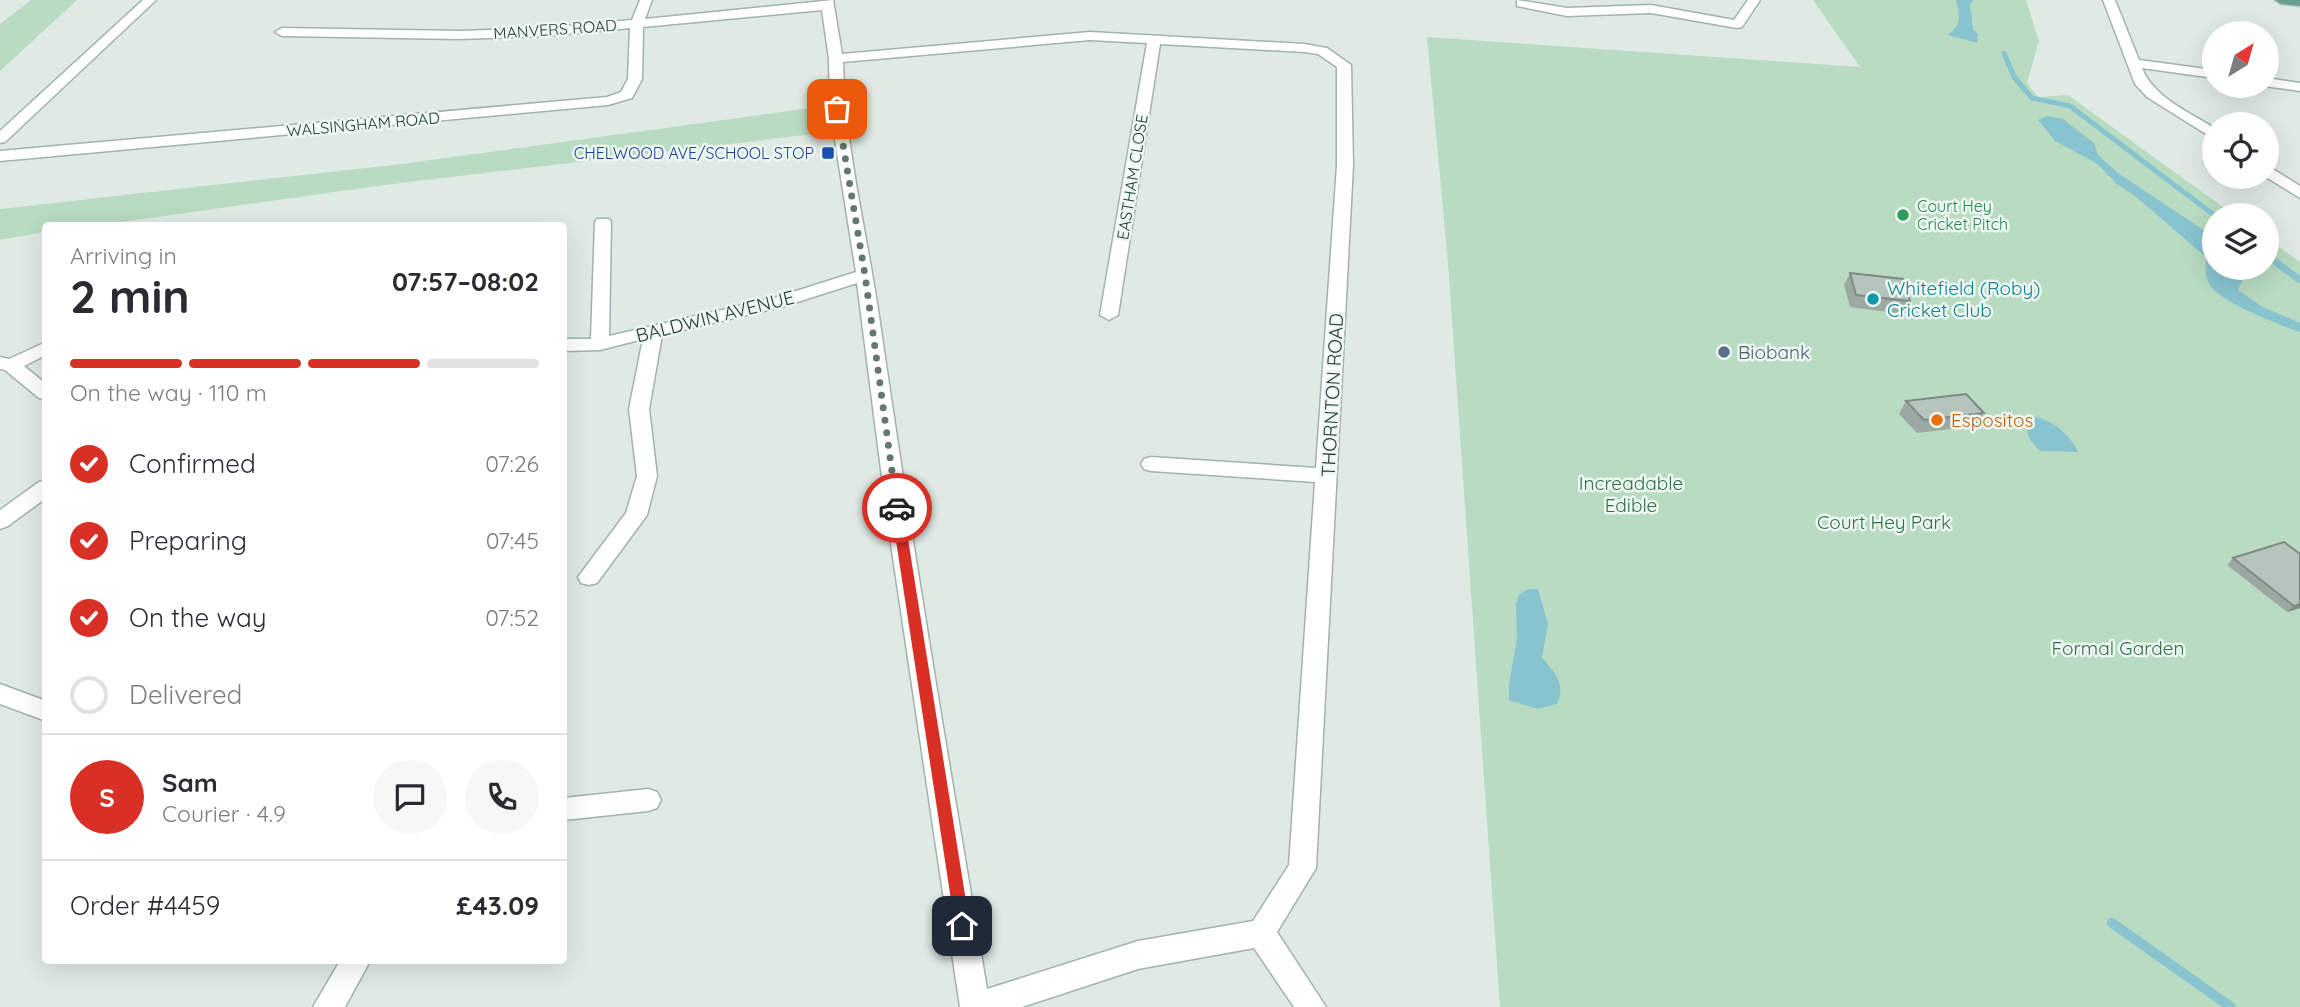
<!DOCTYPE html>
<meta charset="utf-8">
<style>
body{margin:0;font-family:Quicksand,sans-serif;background:#f7f7f7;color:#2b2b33;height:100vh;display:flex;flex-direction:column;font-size:26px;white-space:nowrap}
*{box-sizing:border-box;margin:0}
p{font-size:23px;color:#7c7c81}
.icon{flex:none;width:38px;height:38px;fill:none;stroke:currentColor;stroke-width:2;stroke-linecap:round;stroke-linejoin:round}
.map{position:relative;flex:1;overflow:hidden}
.drawer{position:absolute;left:42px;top:222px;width:525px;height:742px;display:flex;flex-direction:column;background:#fff;border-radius:7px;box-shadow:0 7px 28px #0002}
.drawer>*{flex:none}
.needle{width:46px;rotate:37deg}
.buttons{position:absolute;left:2202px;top:21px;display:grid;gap:14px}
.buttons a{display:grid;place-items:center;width:77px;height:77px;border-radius:50%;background:#fff;box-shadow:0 7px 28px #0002;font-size:35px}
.pin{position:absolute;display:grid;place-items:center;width:60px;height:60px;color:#fff;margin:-30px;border-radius:14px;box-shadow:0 4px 10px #0006}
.courier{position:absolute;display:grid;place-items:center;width:70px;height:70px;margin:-35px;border:5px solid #d93025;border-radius:50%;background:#fff;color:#222;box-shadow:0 2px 9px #0007}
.head em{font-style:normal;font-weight:700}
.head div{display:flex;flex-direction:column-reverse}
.head{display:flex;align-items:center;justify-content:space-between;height:119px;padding:0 28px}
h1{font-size:46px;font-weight:700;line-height:52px}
.bar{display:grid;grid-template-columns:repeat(4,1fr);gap:10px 7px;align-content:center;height:84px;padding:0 28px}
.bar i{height:9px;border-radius:5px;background:#e1e1e2}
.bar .on{background:#d93025}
.bar p{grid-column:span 4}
.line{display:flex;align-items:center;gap:18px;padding:0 28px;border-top:2px solid #e1e1e2}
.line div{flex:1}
.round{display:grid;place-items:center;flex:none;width:74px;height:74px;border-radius:37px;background:#f7f7f7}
ol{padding:0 28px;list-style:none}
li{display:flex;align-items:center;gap:21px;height:77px}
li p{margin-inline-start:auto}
li .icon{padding:7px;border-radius:50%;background:#d93025;color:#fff;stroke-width:4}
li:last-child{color:#7c7c81}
li i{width:38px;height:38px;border:4px solid #e1e1e2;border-radius:50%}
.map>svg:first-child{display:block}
</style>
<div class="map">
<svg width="2300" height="1007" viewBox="0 0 2300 1007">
<rect width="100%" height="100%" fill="#dfeae5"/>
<g fill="#b8dbc1">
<path d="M 31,0 L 77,0 L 0,71 L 0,24 Z"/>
<path d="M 1813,0 L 2026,0 L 2039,41 L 2027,83 L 2038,97 L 2068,95 L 2234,215 L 2214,215 L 2214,268 L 2266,268 L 2266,238 L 2300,262 L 2300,1007 L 1500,1007 L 1448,263 L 1427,37 L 1860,67 Z"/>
<path d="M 818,107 L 822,133 L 384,185 L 94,226 L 46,226 L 45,232 L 0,240 L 0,209 L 402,164 Z"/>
</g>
<g fill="#88c4cf">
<path d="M 1956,0 L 1974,0 L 1970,4 L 1973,29 L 1978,34 L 1977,43 L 1948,35 C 1962,25 1960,15 1956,0 Z"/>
<path d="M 2047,116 L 2063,119 L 2094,143 L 2098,155 L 2118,173 L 2214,237 L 2214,268 L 2248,268 L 2238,290 L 2261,306 L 2300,323 L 2300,332 C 2279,325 2226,304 2212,288 C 2204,279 2206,268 2206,257 L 2135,196 L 2117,184 L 2096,163 L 2055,141 L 2038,120 Z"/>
<path d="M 2029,415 C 2051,420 2068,431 2078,452 L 2040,451 C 2029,441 2023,430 2029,415 Z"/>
<path d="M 1528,589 L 1538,589 L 1548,624 L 1542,658 C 1555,672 1566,684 1557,704 L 1538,709 L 1509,700 L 1509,684 L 1517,638 L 1516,604 L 1519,595 Z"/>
</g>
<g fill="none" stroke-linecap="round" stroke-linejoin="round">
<path stroke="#88c4cf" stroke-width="5" d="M 2004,53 L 2014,77 L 2032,98 L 2070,106 L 2214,215"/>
<path stroke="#88c4cf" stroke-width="7" d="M 2266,255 L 2300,280"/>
<path stroke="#88c4cf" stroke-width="10" d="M 2112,923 L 2231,1007"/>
<defs>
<g id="minor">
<path d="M 143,0 L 156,0 L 5,142 L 0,143 L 0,131 Z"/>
<path d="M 640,0 L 652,0 L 645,19 L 833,0 L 842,54 L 1090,32 L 1304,44 L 1327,48 L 1351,65 L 1353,165 L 1316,868 L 1277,932 L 1326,1007 L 1294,1007 L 1254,948 L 1138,969 L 1022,1007 L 960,1007 L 888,524 L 857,283 L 785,306 L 662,335 L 649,409 L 657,476 L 647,515 L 597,583 L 589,585 L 581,583 L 578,577 L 626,513 L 637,476 L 629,409 L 643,339 L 600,350 L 564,351 L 564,339 L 591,339 L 595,222 L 597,219 L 609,219 L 611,222 L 609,336 L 774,298 L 856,272 L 830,109 L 829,59 L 822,10 L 643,27 L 642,79 L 632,98 L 608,105 L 0,161 L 0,151 L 607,97 L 621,92 L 628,79 L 630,28 L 545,36 L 460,39 L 282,36 L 275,32 L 282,28 L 460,31 L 545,28 L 632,20 ZM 1090,40 L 1147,43 L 1100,315 L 1109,320 L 1118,315 L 1160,44 L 1304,52 L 1318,54 L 1337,67 L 1337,165 L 1316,468 L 1151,457 L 1144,459 L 1141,464 L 1144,469 L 1151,471 L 1315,482 L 1289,865 L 1253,921 L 1138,941 L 987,989 C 950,770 913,550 881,330 C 869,241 845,152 843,62 Z"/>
<path d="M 1517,0 L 1567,8 L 1651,5 L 1734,20 L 1748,0 L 1760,0 L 1742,27 L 1737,28 L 1651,13 L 1567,16 L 1517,6 Z"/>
<path d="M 2103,0 L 2115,0 L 2139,60 L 2214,70 L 2214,78 L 2142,68 C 2153,97 2189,112 2214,128 L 2214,139 L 2147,97 L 2135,84 Z"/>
<path d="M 2266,78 L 2300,83 L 2300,91 L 2264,86 Z"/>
<path d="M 2266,165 L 2300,186 L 2300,198 L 2266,177 Z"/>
<path d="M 46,342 L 46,355 L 24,366 L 46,384 L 46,400 L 39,398 L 5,370 L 0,369 L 0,357 L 9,359 Z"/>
<path d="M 46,480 L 46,498 L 8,526 L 0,529 L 0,510 L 39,482 Z"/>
<path d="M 0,684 L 46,701 L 46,721 L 0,704 Z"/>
<path d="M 648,789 L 657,792 L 661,800 L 657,808 L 648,811 L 564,820 L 564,798 Z"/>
<path d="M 340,961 L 370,961 L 345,1007 L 313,1007 Z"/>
</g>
<path id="primary" d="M 2275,0 L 2300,0 L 2300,6 L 2281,4 Z"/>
</defs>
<use href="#minor" stroke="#a2b2ac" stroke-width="3"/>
<use href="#primary" stroke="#bcc4c2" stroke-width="3"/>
<use href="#minor" fill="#fff" fill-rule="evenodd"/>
<use href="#primary" fill="#649f90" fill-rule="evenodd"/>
</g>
<g fill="#9ca9a3">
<path d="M 1850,273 L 1910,301 L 1904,314 L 1850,307 L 1844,285 Z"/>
<path d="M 1906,401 L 1984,413 L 1976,426 L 1917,433 L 1899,414 Z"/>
<path d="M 2300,554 L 2300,608 L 2287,612 L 2227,565 L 2233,558 Z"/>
</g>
<path fill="#7f8a85" d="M 2300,604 L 2300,608 L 2287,612 L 2294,606 Z"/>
<g fill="#b5c5be" stroke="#7f8a85" stroke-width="2">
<path d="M 1850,273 L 1903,279 L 1910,301 L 1856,295 Z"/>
<path d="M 1966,394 L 1984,413 L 1924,420 L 1906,401 Z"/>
<path d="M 2284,542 L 2300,554 L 2300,604 L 2294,606 L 2233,558 Z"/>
</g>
<path fill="#d93025" d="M 897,504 L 903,508 L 970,926 L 968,932 L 962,934 L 957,932 L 955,926 L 891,508 Z"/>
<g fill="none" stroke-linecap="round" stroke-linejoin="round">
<path stroke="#647871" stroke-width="7" stroke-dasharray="0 12.6" d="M 837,109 L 865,275 L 897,508"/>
</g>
<rect fill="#1a4fb4" stroke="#eff7f3" stroke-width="2.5" x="821" y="146" width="14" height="14" rx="3.5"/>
<circle fill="#2e9e5b" stroke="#eff7f3" stroke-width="2.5" cx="1903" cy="215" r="7"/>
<circle fill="#0f9aa8" stroke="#eff7f3" stroke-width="2.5" cx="1873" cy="299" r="7"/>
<circle fill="#5c6f8a" stroke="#eff7f3" stroke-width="2.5" cx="1724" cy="352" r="7"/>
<circle fill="#e8710a" stroke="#eff7f3" stroke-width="2.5" cx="1937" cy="420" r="7"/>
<g text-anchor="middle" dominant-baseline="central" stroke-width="5" stroke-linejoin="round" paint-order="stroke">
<g font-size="16" fill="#213a33" stroke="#eff7f3">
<text transform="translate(555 29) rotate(-4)">MANVERS ROAD</text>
<text transform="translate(363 124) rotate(-5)">WALSINGHAM ROAD</text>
<text transform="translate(1132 177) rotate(-81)">EASTHAM CLOSE</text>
</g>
<g font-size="16" fill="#164399" stroke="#eff7f3" text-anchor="end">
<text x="814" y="153">CHELWOOD AVE/SCHOOL STOP</text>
</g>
<g font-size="16" fill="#27864d" stroke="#eff7f3" text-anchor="start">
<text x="1917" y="206">Court Hey<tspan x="1917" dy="18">Cricket Pitch</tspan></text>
</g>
<g font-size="19" fill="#0d838f" stroke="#eff7f3" text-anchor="start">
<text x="1887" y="288">Whitefield (Roby)<tspan x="1887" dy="22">Cricket Club</tspan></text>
</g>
<g font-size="19" fill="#213a33" stroke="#eff7f3">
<text transform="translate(715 316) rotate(-14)">BALDWIN AVENUE</text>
<text transform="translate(1332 395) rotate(-87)">THORNTON ROAD</text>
</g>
<g font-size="19" fill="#4e5e75" stroke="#eff7f3" text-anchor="start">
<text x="1738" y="352">Biobank</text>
</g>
<g font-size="19" fill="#c56008" stroke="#eff7f3" text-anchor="start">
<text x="1951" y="420">Espositos</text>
</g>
<g font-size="19" fill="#2c7046" stroke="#eff7f3">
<text x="1631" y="483">Increadable<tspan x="1631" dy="22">Edible</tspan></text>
<text x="1884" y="522">Court Hey Park</text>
<text x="2118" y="648">Formal Garden</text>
</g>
</g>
</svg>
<div class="buttons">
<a><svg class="needle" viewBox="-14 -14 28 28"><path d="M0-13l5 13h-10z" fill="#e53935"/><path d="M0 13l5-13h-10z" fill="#7c7c81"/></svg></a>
<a><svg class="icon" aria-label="locate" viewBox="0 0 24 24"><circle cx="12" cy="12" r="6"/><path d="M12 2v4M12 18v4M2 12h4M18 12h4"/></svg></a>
<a><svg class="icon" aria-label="layers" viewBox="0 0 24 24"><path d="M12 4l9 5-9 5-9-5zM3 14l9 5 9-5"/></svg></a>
</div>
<div class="pin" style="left:837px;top:109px;background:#ea580c"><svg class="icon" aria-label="bag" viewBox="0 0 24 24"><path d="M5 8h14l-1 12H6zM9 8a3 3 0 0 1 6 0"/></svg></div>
<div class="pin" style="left:962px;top:926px;background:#1f2937"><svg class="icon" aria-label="home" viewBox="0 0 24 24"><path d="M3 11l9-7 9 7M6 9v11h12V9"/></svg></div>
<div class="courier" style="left:897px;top:508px"><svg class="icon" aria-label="car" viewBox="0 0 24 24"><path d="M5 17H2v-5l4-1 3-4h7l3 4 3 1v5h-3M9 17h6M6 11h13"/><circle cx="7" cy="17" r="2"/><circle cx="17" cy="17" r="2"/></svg></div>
<section class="drawer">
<div class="head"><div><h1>2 min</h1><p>Arriving in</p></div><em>07:57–08:02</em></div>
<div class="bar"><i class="on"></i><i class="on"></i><i class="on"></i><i></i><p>On the way · 110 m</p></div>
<ol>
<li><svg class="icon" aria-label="check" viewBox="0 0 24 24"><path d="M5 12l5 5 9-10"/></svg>Confirmed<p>07:26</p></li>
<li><svg class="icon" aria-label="check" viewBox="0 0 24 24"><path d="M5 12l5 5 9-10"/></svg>Preparing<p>07:45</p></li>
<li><svg class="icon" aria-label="check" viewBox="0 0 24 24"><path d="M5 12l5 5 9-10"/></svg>On the way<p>07:52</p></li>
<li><i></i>Delivered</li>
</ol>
<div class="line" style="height:126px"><b class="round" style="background:#d93025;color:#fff">S</b><div><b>Sam</b><p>Courier · 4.9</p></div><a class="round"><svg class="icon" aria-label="chat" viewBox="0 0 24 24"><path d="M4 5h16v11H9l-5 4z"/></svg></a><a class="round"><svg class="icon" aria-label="phone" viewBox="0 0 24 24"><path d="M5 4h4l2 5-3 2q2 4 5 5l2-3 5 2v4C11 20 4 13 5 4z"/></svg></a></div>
<div class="line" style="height:91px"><div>Order #4459</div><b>£43.09</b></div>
</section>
</div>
